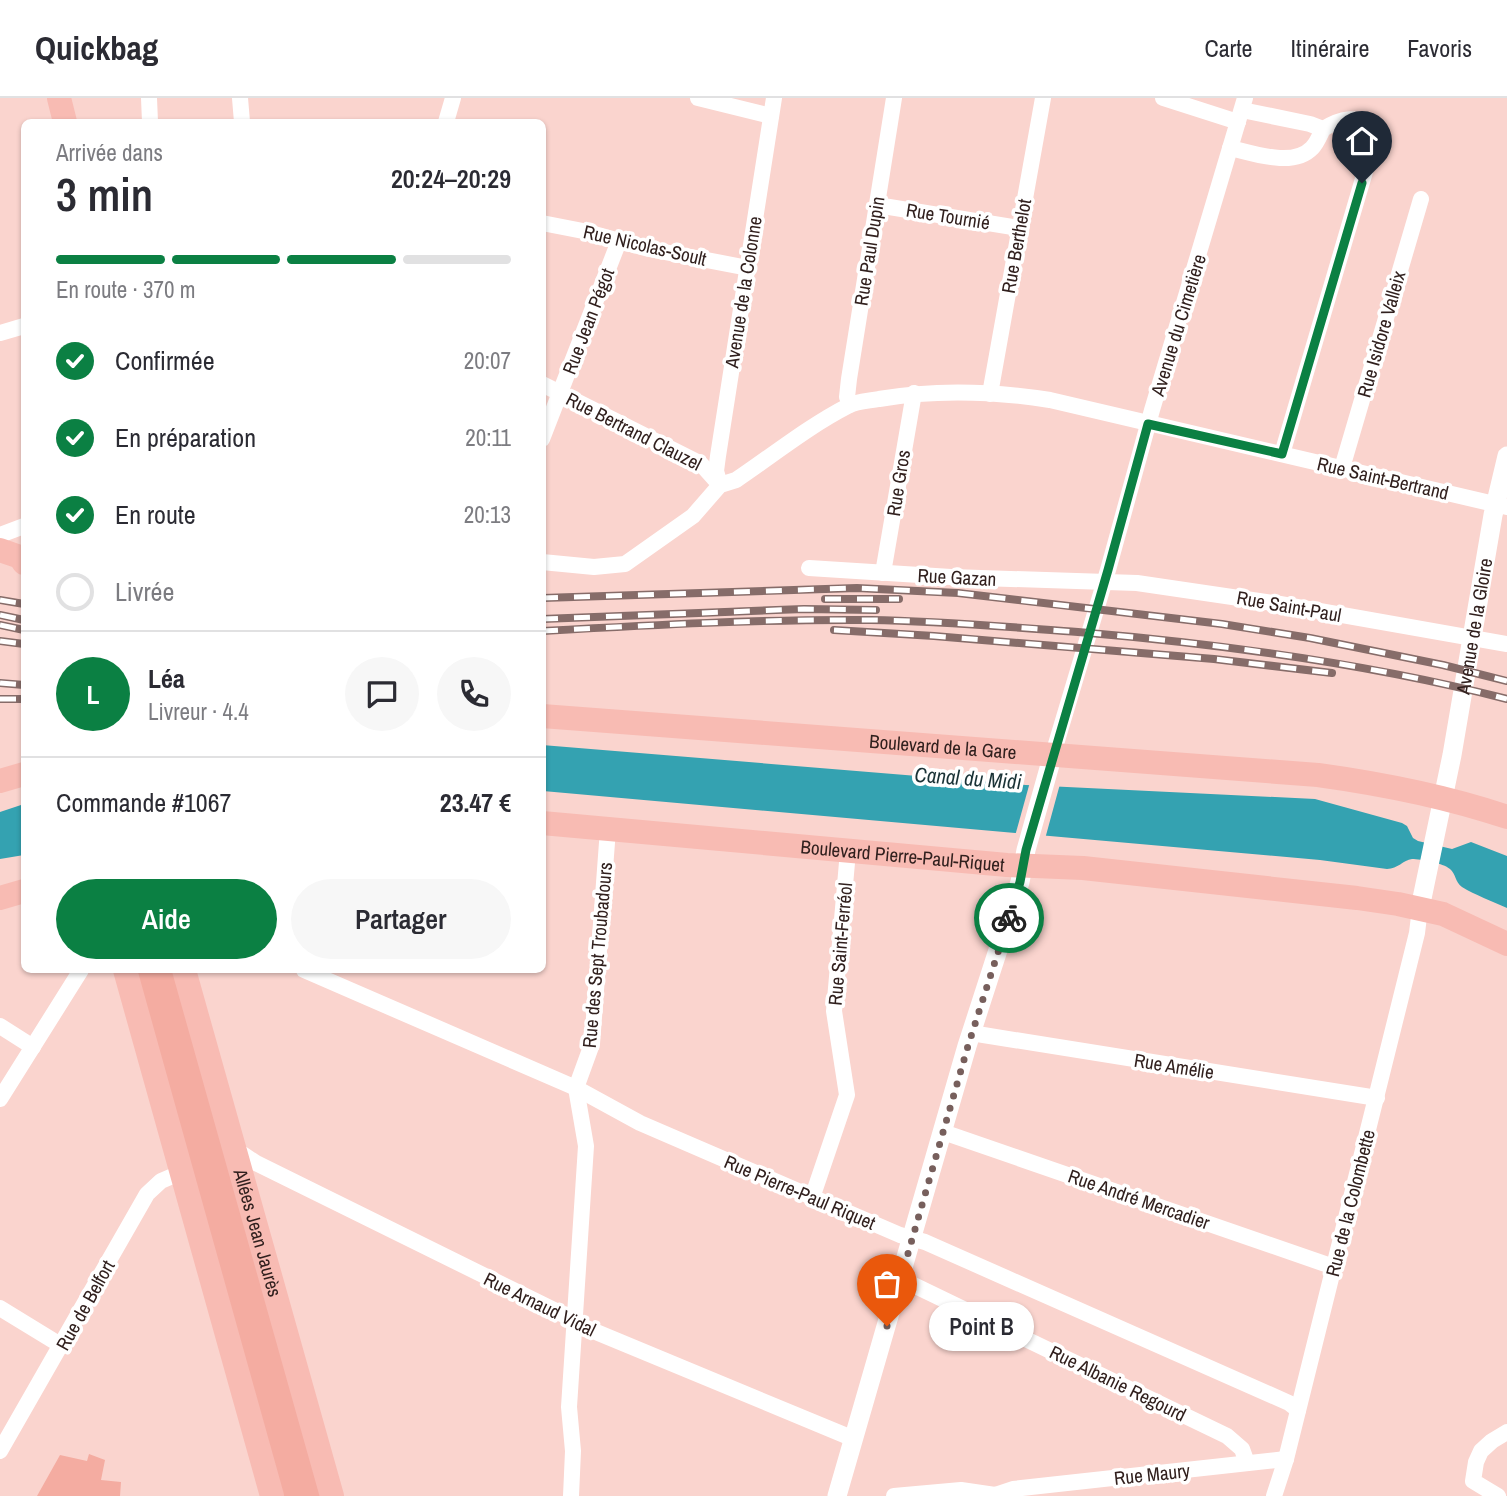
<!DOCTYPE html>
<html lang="fr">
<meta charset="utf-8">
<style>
body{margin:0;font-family:"Archivo Narrow",sans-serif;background:#f7f7f7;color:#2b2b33;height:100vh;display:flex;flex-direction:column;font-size:26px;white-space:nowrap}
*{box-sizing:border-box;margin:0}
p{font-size:23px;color:#7c7c81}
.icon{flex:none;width:38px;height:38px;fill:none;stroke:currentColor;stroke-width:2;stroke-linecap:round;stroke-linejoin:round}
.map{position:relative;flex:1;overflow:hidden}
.side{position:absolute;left:21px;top:21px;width:525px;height:854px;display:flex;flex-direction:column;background:#fff;border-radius:10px;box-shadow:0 2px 5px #0004}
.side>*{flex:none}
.pin{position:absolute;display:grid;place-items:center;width:60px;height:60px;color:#fff;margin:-72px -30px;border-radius:50% 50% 50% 0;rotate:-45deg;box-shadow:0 0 7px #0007}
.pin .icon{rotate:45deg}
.courier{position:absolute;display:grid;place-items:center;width:70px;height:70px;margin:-35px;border:5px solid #0b8043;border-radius:50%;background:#fff;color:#222;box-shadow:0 2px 9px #0007}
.bubble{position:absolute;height:49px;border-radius:24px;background:#fff;box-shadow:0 2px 5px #0004;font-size:23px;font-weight:600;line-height:49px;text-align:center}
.overview em{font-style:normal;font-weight:600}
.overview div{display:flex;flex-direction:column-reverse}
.overview{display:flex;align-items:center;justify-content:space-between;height:119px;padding:0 35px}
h1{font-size:46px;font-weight:600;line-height:52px}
.bar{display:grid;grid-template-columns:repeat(4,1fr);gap:10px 7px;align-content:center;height:84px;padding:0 35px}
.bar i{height:9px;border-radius:5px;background:#e1e1e2}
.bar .selected{background:#0b8043}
.bar p{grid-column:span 4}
.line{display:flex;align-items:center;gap:18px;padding:0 35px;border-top:2px solid #e1e1e2}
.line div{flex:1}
.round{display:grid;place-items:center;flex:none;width:74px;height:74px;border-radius:37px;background:#f7f7f7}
ol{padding:0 35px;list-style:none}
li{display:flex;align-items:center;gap:21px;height:77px}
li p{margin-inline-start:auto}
li .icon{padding:7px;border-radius:50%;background:#0b8043;color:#fff;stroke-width:4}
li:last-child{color:#7c7c81}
li i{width:38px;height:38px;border:4px solid #e1e1e2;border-radius:50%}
.button{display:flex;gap:14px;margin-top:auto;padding:14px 35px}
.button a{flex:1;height:80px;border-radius:42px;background:#0b8043;color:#fff;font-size:28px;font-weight:600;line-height:80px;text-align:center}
.button a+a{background:#f7f7f7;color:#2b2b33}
header{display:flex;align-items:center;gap:42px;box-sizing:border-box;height:98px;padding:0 35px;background:#fff;border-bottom:2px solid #e1e1e2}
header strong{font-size:33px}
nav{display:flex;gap:38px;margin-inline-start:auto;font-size:24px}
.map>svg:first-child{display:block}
</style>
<header>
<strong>Quickbag</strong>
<nav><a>Carte</a><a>Itinéraire</a><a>Favoris</a></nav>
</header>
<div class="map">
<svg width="1507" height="1398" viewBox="0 0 1507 1398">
<rect width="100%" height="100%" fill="#fad4ce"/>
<g fill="#f4aca1">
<path d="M 132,872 L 173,872 L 324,1398 L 280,1398 Z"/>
<path d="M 89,1356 L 105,1362 L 101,1382 L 121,1384 L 120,1398 L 37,1398 L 60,1357 L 87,1363 Z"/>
</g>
<g fill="#34a2b1">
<path d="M 542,647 L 1026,687 L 1315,701 L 1402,725 L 1407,728 L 1413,740 L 1418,743 L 1452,751 L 1471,744 L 1507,758 L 1507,810 C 1492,803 1475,797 1462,789 C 1455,784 1456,776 1450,771 C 1443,765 1421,761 1412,761 C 1403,762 1398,771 1387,771 L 1320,762 L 543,693 Z"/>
<path d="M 24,706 L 24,757 L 0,761 L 0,714 Z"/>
</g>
<path fill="#fad4ce" d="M 1030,684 L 1060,686 L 1045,741 L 1015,738 Z"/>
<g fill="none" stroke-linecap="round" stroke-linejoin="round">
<g stroke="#fff" stroke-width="16">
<path d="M 149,0 L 150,24"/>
<path d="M 240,0 L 242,24"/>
<path d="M 698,0 L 771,18"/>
<path d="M 1163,0 L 1238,24"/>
<path d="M 446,24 L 453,0"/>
<path d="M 1230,50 C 1253,55 1293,70 1312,50 C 1317,45 1320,37 1323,31 L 1310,26 L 1242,12"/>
<path d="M 877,107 L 1019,130"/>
<path d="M 542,125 L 583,133 L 649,151 L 748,170"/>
<path d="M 0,235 L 24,228"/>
<path d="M 542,286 L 701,366 L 718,385"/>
<path d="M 990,296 L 1043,0"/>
<path d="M 851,306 L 847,299 L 849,281 L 894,0"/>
<path d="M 542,341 L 619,143"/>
<path d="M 1282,356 L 1377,33 L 1375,26 C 1352,19 1343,19 1323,31"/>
<path d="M 1342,370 L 1421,101"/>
<path d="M 720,387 L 716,373 L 718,358 L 774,0"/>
<path d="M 0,437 L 24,428"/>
<path d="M 542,464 L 594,469 L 625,466 L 693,418 L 720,387 L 736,382 C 773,357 809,328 848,308 C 857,303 869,303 879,301 C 936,291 993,293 1050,302 L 1507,409"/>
<path d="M 809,470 L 951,479 L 1137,485 L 1280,506 L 1507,546"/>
<path d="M 883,475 L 914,295"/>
<path d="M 1053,656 L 1108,472 L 1152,312 L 1245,0"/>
<path d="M 304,872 L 576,990 L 640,1025 L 900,1137 L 925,1144 L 1289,1305 L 1298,1312"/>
<path d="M 0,928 L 33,949"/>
<path d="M 971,935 L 1377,1000"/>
<path d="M 0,1001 L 81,872"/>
<path d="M 943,1034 L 1334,1169"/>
<path d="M 235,1051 L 256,1065 L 564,1217 L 584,1229 L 854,1341"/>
<path d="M 812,1100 L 847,997 L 834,913 L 848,753"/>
<path d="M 901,1181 L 1227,1338 L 1242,1351 L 1247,1365"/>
<path d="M 0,1210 L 62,1248"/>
<path d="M 0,1353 L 147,1096 L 161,1083 L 182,1074"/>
<path d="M 571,1398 L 573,1353 L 569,1309 L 586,1048 L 576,990 L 592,946 L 608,731"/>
<path d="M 894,1398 L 961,1392 L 995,1397 L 1013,1391 L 1286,1361"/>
<path d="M 1274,1398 L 1286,1361 L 1417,835 L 1420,810"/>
<path d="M 1498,1398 L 1473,1383 L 1476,1364 L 1481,1353 L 1492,1343 L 1507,1334"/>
</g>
<g stroke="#fff" stroke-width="19">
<path id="s1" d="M 1420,810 L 1452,657 L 1493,417 L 1507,358"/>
<path d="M 837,1398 L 967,948 L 1020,784 L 1026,752 L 1053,656"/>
</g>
<g stroke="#f8bbb3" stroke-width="24">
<path d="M 59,0 L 65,24"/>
<path d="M 0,452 L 20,459 L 24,465"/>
<path id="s2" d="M 542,618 L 1318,677 C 1383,686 1445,698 1507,719"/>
<path d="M 0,683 L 24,676"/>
<path id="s3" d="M 542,725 L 1007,767 L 1083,770 L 1357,800 L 1398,806 L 1443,816 L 1507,846"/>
<path d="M 0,800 L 24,793"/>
<path d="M 125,872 L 272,1398"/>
<path id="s4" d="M 184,872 L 332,1398"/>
</g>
<defs>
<g id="rail">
<path d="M 542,500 L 857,490 L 958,495 L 1222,526 L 1310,540 L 1443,567 L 1507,583"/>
<path d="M 825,501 L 899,501"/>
<path d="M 0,502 L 24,506"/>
<path d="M 0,517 L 24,522"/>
<path d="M 542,521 L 804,511 L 876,512"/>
<path d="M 0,527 L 24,532"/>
<path d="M 834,532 L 934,538 L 1214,561 L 1332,575"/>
<path d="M 542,533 C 652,527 762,521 871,522 C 940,523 1009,529 1078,534 C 1222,546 1366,565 1507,601"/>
<path d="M 0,543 L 24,546"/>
<path d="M 0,585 L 24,587"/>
<path d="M 0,601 L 24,601"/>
</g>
</defs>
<use href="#rail" stroke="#866c69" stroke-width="8"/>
<use href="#rail" stroke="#fff" stroke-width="5" stroke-dasharray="16" stroke-linecap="butt"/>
</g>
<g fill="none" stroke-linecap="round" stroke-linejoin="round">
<path stroke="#775f5c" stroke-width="7" stroke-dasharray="0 12.6" d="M 887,1228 L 968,948 L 1009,820"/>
<path stroke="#0b8043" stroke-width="9" d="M 1009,820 L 1020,784 L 1026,752 L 1108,472 L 1148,326 L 1282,356 L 1362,85"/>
</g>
<g text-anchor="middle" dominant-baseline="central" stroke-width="7" stroke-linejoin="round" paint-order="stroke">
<g font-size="19" fill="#31201e" stroke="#fff">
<text transform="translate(948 118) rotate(9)">Rue Tournié</text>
<text transform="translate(645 147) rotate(13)">Rue Nicolas-Soult</text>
<text transform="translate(1016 148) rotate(-80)">Rue Berthelot</text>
<text transform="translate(869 153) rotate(-81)">Rue Paul Dupin</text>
<text transform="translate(743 194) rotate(-81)">Avenue de la Colonne</text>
<text transform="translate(588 223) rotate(-69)">Rue Jean Pégot</text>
<text transform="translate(1178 227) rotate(-73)">Avenue du Cimetière</text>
<text transform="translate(1381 236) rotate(-74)">Rue Isidore Valleix</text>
<text transform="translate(634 333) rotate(27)">Rue Bertrand Clauzel</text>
<text transform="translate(1383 380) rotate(13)">Rue Saint-Bertrand</text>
<text transform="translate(898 385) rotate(-81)">Rue Gros</text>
<text transform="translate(957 479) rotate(3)">Rue Gazan</text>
<text transform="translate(1289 508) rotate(10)">Rue Saint-Paul</text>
<text stroke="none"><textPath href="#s1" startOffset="287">Avenue de la Gloire</textPath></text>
<text stroke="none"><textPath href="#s2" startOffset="402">Boulevard de la Gare</textPath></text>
<text stroke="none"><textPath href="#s3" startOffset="362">Boulevard Pierre-Paul-Riquet</textPath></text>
<text transform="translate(840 846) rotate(-85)">Rue Saint-Ferréol</text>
<text transform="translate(597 857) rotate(-85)">Rue des Sept Troubadours</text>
<text transform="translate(1174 968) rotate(9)">Rue Amélie</text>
<text transform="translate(800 1094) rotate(23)">Rue Pierre-Paul Riquet</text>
<text transform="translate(1139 1101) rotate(19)">Rue André Mercadier</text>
<text transform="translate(1350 1105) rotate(-76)">Rue de la Colombette</text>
<text stroke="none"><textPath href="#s4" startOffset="273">Allées Jean Jaurès</textPath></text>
<text transform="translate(540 1206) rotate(26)">Rue Arnaud Vidal</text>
<text transform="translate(85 1207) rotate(-61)">Rue de Belfort</text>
<text transform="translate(1118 1285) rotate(26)">Rue Albanie Regourd</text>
<text transform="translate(1152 1376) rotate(-6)">Rue Maury</text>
</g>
<g font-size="21" font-style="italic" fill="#1a3236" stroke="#fff">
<text transform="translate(968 680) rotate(4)">Canal du Midi</text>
</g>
</g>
</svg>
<div class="pin" style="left:887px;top:1228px;background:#ea580c"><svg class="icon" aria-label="bag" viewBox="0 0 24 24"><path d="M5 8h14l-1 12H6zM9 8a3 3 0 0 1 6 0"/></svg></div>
<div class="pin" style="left:1362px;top:85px;background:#1f2937"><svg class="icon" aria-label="home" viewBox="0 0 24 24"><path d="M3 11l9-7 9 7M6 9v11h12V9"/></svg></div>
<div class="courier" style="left:1009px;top:820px"><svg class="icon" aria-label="bike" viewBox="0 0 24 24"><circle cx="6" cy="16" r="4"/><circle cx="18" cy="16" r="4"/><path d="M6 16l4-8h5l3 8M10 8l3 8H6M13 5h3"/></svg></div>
<div class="bubble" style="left:929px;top:1204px;width:105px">Point B</div>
<section class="side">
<div class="overview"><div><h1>3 min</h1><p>Arrivée dans</p></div><em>20:24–20:29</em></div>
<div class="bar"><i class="selected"></i><i class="selected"></i><i class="selected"></i><i></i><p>En route · 370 m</p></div>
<ol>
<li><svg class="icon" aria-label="check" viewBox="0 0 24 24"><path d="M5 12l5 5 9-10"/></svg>Confirmée<p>20:07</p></li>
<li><svg class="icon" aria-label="check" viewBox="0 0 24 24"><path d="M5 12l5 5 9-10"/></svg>En préparation<p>20:11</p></li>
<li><svg class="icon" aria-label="check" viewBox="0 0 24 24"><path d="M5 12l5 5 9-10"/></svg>En route<p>20:13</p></li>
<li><i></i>Livrée</li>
</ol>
<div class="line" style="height:126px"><b class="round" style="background:#0b8043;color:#fff">L</b><div><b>Léa</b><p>Livreur · 4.4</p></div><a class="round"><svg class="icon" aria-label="chat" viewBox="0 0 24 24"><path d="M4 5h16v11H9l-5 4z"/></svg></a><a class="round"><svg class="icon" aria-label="phone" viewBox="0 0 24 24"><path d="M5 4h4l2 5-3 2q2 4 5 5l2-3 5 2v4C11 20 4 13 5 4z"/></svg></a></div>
<div class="line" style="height:91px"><div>Commande #1067</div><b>23.47 €</b></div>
<div class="button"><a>Aide</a><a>Partager</a></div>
</section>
</div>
